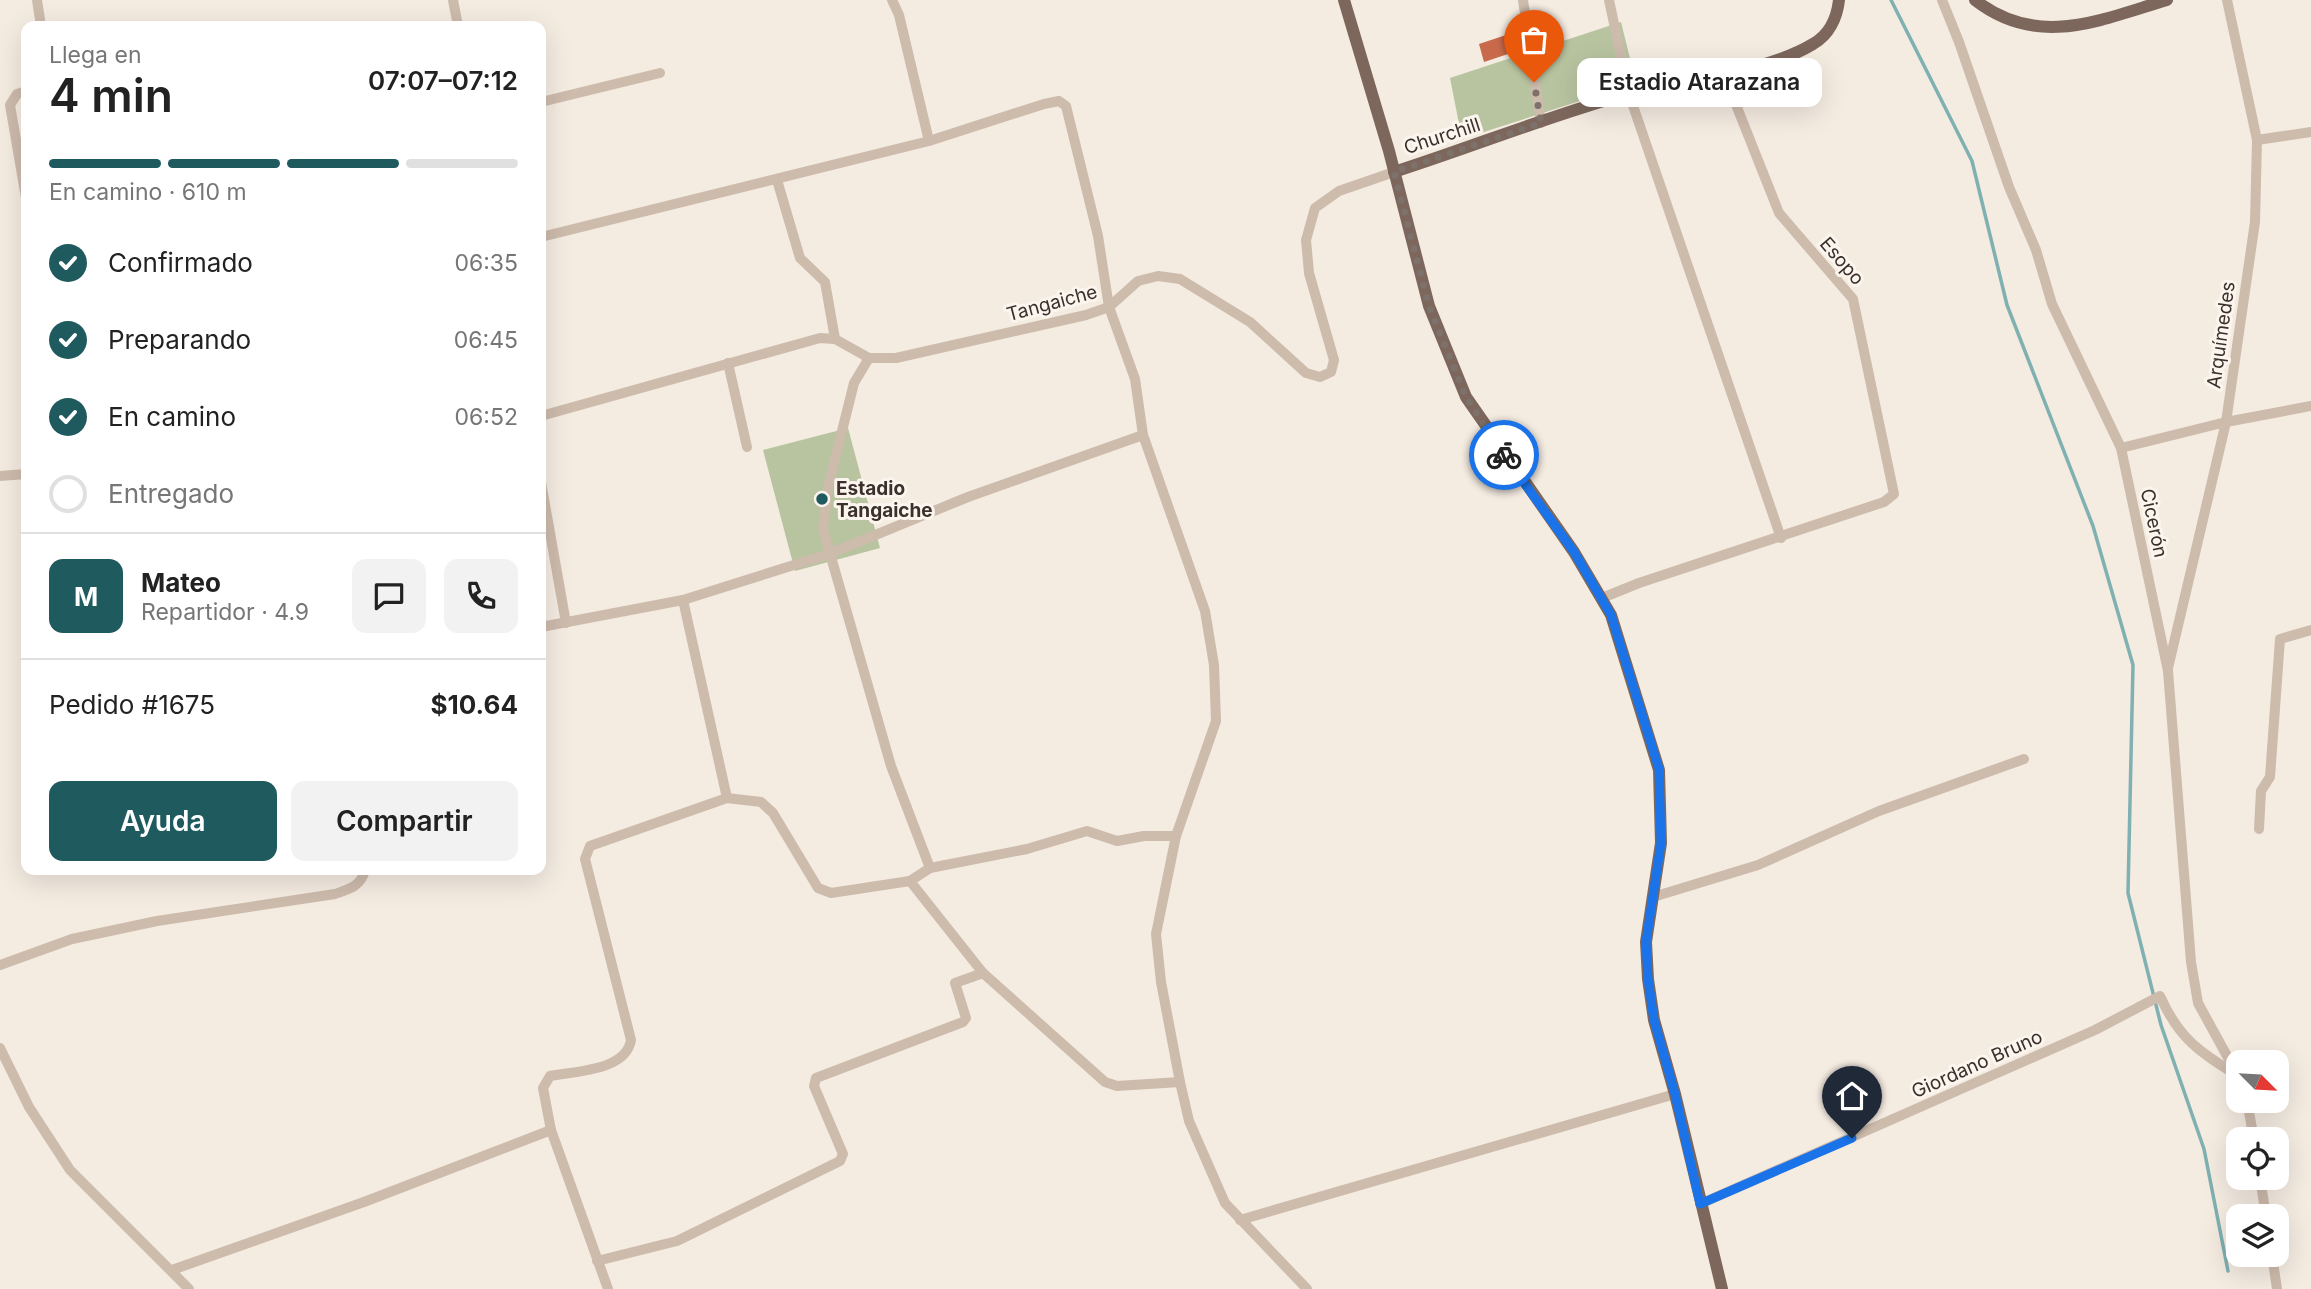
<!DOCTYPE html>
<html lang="es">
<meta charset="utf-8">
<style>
body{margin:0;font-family:Inter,sans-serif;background:#f2f2f2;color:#222;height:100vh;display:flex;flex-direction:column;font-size:26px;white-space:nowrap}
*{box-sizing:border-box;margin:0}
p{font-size:23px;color:#767676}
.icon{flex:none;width:38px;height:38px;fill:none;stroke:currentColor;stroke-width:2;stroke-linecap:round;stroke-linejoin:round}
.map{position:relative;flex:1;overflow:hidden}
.sheet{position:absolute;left:21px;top:21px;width:525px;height:854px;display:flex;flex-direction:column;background:#fff;border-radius:14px;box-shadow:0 7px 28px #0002}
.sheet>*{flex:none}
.needle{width:46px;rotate:114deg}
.buttons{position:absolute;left:2226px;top:1050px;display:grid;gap:14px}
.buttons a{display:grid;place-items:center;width:63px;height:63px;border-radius:14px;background:#fff;box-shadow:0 7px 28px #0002;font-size:35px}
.pin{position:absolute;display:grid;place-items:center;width:60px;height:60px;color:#fff;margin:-72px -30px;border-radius:50% 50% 50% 0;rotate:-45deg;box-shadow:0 0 7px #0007}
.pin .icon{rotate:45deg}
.courier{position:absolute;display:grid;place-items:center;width:70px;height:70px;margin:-35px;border:5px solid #1a73e8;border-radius:50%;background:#fff;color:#222;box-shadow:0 2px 9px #0007}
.bubble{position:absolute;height:49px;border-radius:14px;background:#fff;box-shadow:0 7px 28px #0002;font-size:23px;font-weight:600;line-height:49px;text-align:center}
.overview em{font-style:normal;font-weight:600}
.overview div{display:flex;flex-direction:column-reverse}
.overview{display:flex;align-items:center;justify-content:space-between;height:119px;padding:0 28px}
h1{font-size:46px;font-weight:600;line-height:52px}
.bar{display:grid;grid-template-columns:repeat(4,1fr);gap:10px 7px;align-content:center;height:84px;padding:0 28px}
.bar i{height:9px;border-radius:5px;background:#e0e0e0}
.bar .active{background:#1f5a5e}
.bar p{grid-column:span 4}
.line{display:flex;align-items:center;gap:18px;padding:0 28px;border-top:2px solid #e0e0e0}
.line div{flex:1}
.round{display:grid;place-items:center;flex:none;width:74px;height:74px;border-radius:14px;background:#f2f2f2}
ol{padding:0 28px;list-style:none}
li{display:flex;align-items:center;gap:21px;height:77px}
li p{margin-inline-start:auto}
li .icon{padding:7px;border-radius:50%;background:#1f5a5e;color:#fff;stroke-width:4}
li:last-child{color:#767676}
li i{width:38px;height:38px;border:4px solid #e0e0e0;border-radius:50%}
.action{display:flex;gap:14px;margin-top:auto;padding:14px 28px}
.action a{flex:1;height:80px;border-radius:14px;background:#1f5a5e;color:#fff;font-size:28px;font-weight:600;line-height:80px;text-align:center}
.action a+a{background:#f2f2f2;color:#222}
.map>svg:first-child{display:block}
</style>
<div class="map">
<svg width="2311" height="1289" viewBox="0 0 2311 1289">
<rect width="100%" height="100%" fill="#f4ebe1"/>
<g fill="#b8c4a0">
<path d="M 1621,22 L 1636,83 L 1462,139 L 1450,78 Z"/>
<path d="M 848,428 L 880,548 L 795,571 L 763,450 Z"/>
</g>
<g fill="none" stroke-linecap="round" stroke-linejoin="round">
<path stroke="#7fb0b2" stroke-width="3.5" d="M 1891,0 L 1972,161 L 2007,305 L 2093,526 L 2133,665 L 2128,893 L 2161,1025 L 2204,1149 L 2228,1271"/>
</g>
<path fill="#c8694b" d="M 1515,32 L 1520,50 L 1484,62 L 1479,44 Z"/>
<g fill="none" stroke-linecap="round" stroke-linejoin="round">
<g stroke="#cdbbac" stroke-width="10">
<path d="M 37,0 L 41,26"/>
<path d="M 453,0 L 458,26"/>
<path d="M 892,0 L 899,15 L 929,141"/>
<path d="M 1523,0 L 1541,123"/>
<path d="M 1609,0 L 1629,94 L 1781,538"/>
<path d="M 1942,0 L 1959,42 L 2009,187 L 2036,250 L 2052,304 L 2121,448 L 2168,671 L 2191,962 L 2198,1003 L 2238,1076"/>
<path d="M 26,91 L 17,94 L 10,105 L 26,198"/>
<path d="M 541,102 L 660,73"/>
<path d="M 2257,140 L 2311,132"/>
<path d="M 777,180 L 800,258 L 825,282 L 835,339"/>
<path d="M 541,237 L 929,141 L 1044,104 L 1059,101 L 1066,106 L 1098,236 L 1109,307 L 1135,379 L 1143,435 L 1205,611 L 1214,665 L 1216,721 L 1176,836 L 1156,934 L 1161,982 L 1180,1082 L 1189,1121 L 1225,1203 L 1307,1289"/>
<path d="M 869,358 L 854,383 L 828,487 L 823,529 L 891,766 L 930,868 L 910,881"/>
<path d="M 728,363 L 747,447"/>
<path d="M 541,416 L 820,338 L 835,339 L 869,358 L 896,358 L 1086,315 L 1109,307 L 1138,281 L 1158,276 L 1180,279 L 1250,322 L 1306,373 L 1320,377 L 1331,372 L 1334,360 L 1309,273 L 1306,240 L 1315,208 L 1339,191 L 1394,172"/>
<path d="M 2121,448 L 2226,422 L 2311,406"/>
<path d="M 0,476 L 26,474"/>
<path d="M 541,482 L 566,623"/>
<path d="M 1602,598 L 1639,583 L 1884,502 L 1894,494 L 1853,299 L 1779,213 L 1723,72"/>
<path d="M 683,600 L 727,798"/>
<path d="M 541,627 L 683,600 L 829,554 L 968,497 L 1143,435"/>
<path d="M 2168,668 L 2226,422 L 2255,222 L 2257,140 L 2227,0"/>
<path d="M 2259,829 L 2261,791 L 2270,777 L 2280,639 L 2311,630"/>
<path d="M 930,868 L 1027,849 L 1087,831 L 1117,841 L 1144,836 L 1176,836"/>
<path d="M 1653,897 L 1758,865 L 1879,811 L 2024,759"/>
<path d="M 0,965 L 72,939 L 157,921 L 335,894 C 350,889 361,886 365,870"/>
<path d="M 0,1048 L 29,1107 L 70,1170 L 189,1289"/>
<path d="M 2247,1101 L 2254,1139"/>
<path d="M 2260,1178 L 2266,1216"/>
<path d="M 1700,1204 L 2095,1030 L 2160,996 C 2179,1039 2200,1052 2238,1076"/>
<path d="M 1240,1220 L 1675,1094"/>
<path d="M 2272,1255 L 2277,1289"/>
<path d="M 597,1261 L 677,1241 L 840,1161 L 843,1154 L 814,1086 L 816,1078 L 963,1022 L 966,1018 L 955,983 L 983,973"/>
<path d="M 172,1270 L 364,1202 L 551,1130"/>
<path d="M 608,1289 L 551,1130 L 543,1088 L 550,1076 C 575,1071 626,1071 631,1040 L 585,859 L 590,846 L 727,798 L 761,802 L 773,813 L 818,888 L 831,893 L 910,881 L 983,973 L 1105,1082 L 1117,1086 L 1180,1082"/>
</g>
<g stroke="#7d675c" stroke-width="12">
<path d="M 1344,0 L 1389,151 L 1429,306 L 1466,397 L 1574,552 L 1611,615 L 1659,770 L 1661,843 L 1646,942 L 1648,979 L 1654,1020 L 1675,1094 L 1722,1289"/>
<path d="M 1975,0 C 2038,49 2100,20 2167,0"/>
<path d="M 1394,172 C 1475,146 1556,113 1638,91 C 1692,77 1765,73 1813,44 C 1829,35 1837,18 1839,0"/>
</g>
</g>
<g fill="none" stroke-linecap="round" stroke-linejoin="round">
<path stroke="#7c716b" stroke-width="7" stroke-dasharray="0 12.6" d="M 1504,455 L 1466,397 L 1429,306 L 1394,172 L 1541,123 L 1534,82"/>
<path stroke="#1a73e8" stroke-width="9" d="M 1504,455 L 1574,552 L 1611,615 L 1659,769 L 1661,843 L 1646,942 L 1648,979 L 1654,1020 L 1675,1094 L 1700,1204 L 1852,1138"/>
</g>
<circle fill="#1f5a5e" stroke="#fbf5ee" stroke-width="2.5" cx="822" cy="499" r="7"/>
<g text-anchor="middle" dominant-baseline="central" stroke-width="6" stroke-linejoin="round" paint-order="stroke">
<g font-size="19" fill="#3b302b" stroke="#fbf5ee">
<text transform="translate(1442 136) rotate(-18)">Churchill</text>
<text transform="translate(1842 261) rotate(49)">Esopo</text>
<text transform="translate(1052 303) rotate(-15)">Tangaiche</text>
<text transform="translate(2221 335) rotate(-82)">Arquímedes</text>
<text transform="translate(2154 523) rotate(78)">Cicerón</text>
<text transform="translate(1977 1064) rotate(-24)">Giordano Bruno</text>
</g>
<g font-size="19" font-weight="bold" fill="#3b302b" stroke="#fbf5ee" text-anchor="start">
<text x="836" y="488">Estadio<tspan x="836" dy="22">Tangaiche</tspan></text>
</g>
</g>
</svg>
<div class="buttons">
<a><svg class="needle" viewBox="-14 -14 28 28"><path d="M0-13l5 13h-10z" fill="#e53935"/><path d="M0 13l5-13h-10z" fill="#767676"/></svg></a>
<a><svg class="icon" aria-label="locate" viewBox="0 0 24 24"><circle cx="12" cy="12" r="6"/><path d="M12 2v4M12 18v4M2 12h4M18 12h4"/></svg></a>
<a><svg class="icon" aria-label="layers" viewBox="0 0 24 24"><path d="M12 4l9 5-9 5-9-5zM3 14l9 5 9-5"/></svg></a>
</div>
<div class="pin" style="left:1534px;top:82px;background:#ea580c"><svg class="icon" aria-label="bag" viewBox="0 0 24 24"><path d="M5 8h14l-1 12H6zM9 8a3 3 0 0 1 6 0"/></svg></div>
<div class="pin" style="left:1852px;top:1138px;background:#1f2937"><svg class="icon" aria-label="home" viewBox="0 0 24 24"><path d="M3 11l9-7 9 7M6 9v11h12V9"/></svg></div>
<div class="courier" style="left:1504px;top:455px"><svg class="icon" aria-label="bike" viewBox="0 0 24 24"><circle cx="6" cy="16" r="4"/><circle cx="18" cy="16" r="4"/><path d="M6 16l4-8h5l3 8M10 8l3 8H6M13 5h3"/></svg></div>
<div class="bubble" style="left:1577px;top:58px;width:245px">Estadio Atarazana</div>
<section class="sheet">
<div class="overview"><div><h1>4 min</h1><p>Llega en</p></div><em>07:07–07:12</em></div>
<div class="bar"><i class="active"></i><i class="active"></i><i class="active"></i><i></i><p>En camino · 610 m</p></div>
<ol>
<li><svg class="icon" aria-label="check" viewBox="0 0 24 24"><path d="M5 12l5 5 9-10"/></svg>Confirmado<p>06:35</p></li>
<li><svg class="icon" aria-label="check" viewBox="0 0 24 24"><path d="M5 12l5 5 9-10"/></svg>Preparando<p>06:45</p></li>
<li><svg class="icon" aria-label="check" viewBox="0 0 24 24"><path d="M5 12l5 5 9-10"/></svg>En camino<p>06:52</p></li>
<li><i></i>Entregado</li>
</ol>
<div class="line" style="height:126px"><b class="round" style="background:#1f5a5e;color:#fff">M</b><div><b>Mateo</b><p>Repartidor · 4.9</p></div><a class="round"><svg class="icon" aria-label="chat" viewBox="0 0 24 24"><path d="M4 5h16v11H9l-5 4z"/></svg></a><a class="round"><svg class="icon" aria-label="phone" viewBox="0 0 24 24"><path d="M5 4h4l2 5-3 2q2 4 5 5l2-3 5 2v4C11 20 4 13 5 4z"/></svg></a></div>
<div class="line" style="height:91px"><div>Pedido #1675</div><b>$10.64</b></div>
<div class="action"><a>Ayuda</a><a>Compartir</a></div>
</section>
</div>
